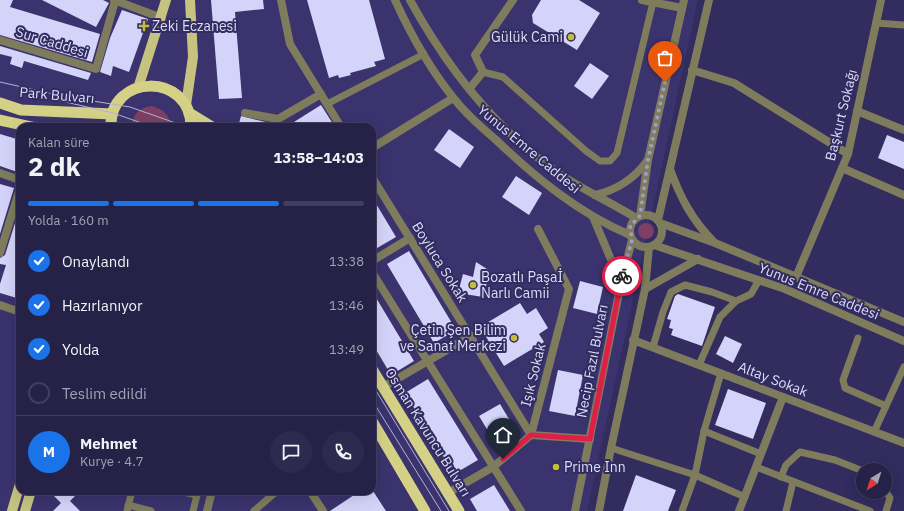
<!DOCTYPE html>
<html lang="tr">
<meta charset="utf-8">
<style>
body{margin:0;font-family:"IBM Plex Sans",sans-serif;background:#2e294e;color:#f1f3f6;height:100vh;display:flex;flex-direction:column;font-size:15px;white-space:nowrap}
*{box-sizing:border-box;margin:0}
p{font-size:13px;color:#a4a3b4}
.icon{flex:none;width:22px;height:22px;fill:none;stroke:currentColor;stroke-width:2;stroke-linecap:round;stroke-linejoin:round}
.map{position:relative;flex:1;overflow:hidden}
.sheet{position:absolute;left:16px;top:123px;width:360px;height:372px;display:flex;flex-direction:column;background:#262147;border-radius:12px;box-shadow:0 4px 16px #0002,0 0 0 1px #423e60}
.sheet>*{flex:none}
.needle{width:26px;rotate:218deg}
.tools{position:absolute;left:856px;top:463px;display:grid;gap:8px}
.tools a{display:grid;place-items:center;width:36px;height:36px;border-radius:50%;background:#262147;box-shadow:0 4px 16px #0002,0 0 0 1px #423e60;font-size:20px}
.pin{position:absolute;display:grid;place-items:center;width:34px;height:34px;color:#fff;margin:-41px -17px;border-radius:50% 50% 50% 0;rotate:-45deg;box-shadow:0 0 4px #0007}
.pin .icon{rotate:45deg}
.courier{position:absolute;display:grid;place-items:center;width:40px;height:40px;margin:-20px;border:3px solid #e11d48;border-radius:50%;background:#fff;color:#222;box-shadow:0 1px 5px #0007}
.summary em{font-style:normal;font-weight:800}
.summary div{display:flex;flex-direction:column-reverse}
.summary{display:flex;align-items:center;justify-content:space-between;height:68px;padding:0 12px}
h1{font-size:26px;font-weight:800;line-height:30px}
.bar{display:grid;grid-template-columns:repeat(4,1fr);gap:6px 4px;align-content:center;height:48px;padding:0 12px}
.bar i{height:5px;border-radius:3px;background:#423e60}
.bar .on{background:#1a73e8}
.bar p{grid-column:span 4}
.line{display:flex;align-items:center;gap:10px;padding:0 12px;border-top:1px solid #423e60}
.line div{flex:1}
.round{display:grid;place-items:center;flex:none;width:42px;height:42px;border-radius:21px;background:#2e294e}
ol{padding:0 12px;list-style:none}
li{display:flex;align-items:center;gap:12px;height:44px}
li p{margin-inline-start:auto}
li .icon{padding:4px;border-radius:50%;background:#1a73e8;color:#fff;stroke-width:4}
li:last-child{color:#a4a3b4}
li i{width:22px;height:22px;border:2px solid #423e60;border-radius:50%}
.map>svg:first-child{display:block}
</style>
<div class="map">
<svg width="904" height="511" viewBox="0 0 904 511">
<rect width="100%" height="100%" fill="#322c5f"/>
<path fill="#3a336d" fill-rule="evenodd" d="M 0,0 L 698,0 L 587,511 L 0,511 ZM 20,127 L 372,127 L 372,491 L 20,491 Z"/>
<g fill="#7d4064">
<path d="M 151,106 C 162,108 170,115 171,127 L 132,127 C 132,115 139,108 151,106 Z"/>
<circle cx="646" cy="231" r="8"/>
</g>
<g fill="#d4d3f9">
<path d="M 0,0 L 13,0 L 10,7 L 100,34 L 92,62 L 0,35 Z"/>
<path d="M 42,0 L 103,0 L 109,3 L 96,27 Z"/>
<path d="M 211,0 L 263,0 L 264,9 L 235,12 L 242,98 L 219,99 Z"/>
<path d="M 307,0 L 369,0 L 385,59 L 374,62 L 376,66 L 350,73 L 351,75 L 339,78 L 338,75 L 329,78 Z"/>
<path d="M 541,0 L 579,0 L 600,13 L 577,50 L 533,23 L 532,15 Z"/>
<path d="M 122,10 L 148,19 L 129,72 L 113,66 L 111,76 L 100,72 L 110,38 Z"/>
<path d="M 0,46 L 91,73 L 88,80 L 24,61 L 22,68 L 10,64 L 12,57 L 0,54 Z"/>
<path d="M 590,63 L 609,76 L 592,99 L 574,86 Z"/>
<path d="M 321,105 L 335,127 L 286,127 Z"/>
<path d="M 241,116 L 274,124 L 277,125 L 277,127 L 238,127 Z"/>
<path d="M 449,129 L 474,147 L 460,168 L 434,150 Z"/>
<path d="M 0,134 L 20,140 L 20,173 L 0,166 Z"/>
<path d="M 887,135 L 904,142 L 904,169 L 878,158 Z"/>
<path d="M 516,176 L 542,193 L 529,215 L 502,197 Z"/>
<path d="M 0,184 L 14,188 L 0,234 Z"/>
<path d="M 372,197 L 396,237 L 372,251 Z"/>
<path d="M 20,207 L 20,299 L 0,293 L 0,284 L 6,265 L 0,264 L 0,258 L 5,255 Z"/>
<path d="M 409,251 L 456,330 L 434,343 L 387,264 Z"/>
<path d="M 476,262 L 490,271 L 483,297 L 458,293 L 463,274 L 473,277 Z"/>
<path d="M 580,281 L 603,287 L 597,314 L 573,308 Z"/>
<path d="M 372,291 L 414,361 L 391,375 L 372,343 Z"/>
<path d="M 678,294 L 715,307 L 702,346 L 671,335 L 673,329 L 669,328 L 671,320 L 667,319 L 675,296 Z"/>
<path d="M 520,303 L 527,314 L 536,308 L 548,328 L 539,334 L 544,342 L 504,366 L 480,327 Z"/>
<path d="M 725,336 L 742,344 L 733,363 L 716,354 Z"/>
<path d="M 558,370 L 583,375 L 575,416 L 549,411 Z"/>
<path d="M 428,379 L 478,460 L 454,474 L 405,393 Z"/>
<path d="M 728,389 L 766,403 L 753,439 L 715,425 Z"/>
<path d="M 500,404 L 518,434 L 497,446 L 479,416 Z"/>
<path d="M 636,475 L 676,490 L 668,511 L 623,511 Z"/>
<path d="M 494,485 L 510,511 L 477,511 L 470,499 Z"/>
<path d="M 49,491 L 80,491 L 70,501 L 80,511 L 53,511 L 61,503 Z"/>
<path d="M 360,491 L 373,491 L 386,511 L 330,511 Z"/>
</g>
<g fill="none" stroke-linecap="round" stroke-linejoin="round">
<g stroke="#7e7c5d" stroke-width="7">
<path d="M 876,23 L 904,25"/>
<path d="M 483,72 L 503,77 L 586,151 L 600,161 L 610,161 L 617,153 L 653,2"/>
<path d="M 327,104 L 424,54"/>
<path d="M 858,338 L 843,380 L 845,388 L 886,406"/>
<path d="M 653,347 L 663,312 L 671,292 L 685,285 L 712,292 L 736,301"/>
<path d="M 699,365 L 720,317 L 736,301 L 751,294 L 759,280"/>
<path d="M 704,431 L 761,454"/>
<path d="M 874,432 L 904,367"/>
<path d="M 611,448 L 695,475 L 745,497"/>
<path d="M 756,467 L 870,511"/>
<path d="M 781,477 L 786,465 L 800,452 L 835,460 L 863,471"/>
<path d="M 885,490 L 890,498 L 886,511"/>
<path d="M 179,491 L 197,495 L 193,511"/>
<path d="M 128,505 L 151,511"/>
<path d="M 127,511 L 132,491"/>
<path d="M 254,511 L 277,491"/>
<path d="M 682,511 L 695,475 L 704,431 L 721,373"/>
<path d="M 786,511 L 793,482"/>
</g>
<g stroke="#7e7c5d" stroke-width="8">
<path d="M 114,0 L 162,18"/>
<path d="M 281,0 L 290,44 L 341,127"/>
<path d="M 642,0 L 682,8"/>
<path d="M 0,40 L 96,69 L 115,1"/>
<path d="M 692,70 L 734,83 L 848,154"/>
<path d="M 469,89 L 483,72 L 475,55 L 513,0"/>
<path d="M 857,111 L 904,130"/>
<path d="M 245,113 L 278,119 L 321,94"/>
<path d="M 372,148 L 453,98"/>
<path d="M 842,168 L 904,195"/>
<path d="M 0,173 L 20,180"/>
<path d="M 372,177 L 531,435 L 590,439"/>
<path d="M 0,253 L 20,188"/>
<path d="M 372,261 L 410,238"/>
<path d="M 372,272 L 521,511"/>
<path d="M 796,277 L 848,154 L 881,0"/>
<path d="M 0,305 L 20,312"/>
<path d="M 633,340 L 904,443"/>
<path d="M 383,387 L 471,336"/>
<path d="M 310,491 L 323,511"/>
<path d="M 448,493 L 493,467 L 531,435 L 569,289 L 538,229"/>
<path d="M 207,511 L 212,491"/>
<path d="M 739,511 L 783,397"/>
</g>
<g stroke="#7e7c5d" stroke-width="8">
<path d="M 395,0 C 411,35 431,71 456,101 C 467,115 481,127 495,139 C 535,177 578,213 630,235"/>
<path d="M 410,0 C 446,66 493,126 554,170 C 580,189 609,201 636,218"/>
<path d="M 670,169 C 680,197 692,220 713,241"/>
<path d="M 595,195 C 617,190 634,179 647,161"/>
<circle cx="646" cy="231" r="16"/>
<path d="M 640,216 L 648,160 L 684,0"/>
<path d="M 593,217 L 621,283"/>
<path d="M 658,220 L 709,0"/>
<path d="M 660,223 L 715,243 L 904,322"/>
<path d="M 654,245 L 785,289 L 904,341"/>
<path d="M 645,289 L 698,259"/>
<path d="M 575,511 L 621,283 L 632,240"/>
<path d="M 599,511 L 611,448 L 645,289 L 649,247"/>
</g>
<g stroke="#c6c380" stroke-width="10">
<path d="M 138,88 L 166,0"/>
<path d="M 186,105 L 193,57 L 190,0"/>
<path d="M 12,511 L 20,484"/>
<path d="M 25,511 L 31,491"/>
</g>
<g stroke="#d4d187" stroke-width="11">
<path d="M 0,103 L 21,110 L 112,114"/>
<path d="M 189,113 L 212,127"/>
<path d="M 0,120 L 32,127"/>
<path d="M 111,127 C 109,73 191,72 191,127"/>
<path d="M 372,369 L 459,511"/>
<path d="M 372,421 L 425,511"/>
</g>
<g stroke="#b4b2d7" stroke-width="1">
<path d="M 0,82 L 62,96 L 130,107 L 187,127"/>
<path d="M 57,100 L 113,113 L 153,127"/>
<path d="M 372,384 L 449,511"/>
<path d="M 372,400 L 441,511"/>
</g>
</g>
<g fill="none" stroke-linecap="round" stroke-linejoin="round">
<path stroke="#a09ec5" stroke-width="4" stroke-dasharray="0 7.2" d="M 622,276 L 632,240 L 630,226 L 640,216 L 648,160 L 665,82"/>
<path stroke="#e11d48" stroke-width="5" d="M 503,459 L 531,435 L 590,439 L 622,276"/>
</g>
<g fill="#c4bc3d" stroke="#322c5f" stroke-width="1.5">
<path d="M142 20h4v4h4v4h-4v4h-4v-4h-4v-4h4z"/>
<circle cx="571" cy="37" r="4"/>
<circle cx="473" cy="285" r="4"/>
<circle cx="514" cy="338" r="4"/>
<circle cx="556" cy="467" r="4"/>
</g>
<g text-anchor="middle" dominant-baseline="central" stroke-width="4" stroke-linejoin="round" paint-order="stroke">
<g font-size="14" fill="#dcdcfc" stroke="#322c5f" text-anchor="start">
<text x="152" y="26">Zeki Eczanesi</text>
<text x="563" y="37" text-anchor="end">Gülük Cami</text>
<text x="481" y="277">Bozatlı Paşaİ<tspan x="481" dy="16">Narlı Camii</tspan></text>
<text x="506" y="330" text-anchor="end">Çetin Şen Bilim<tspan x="506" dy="16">ve Sanat Merkezi</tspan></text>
<text x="564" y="467">Prime Inn</text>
</g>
<g font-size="14" fill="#dcdcfc" stroke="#322c5f">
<text transform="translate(52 42) rotate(17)">Sur Caddesi</text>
<text transform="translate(57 95) rotate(5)">Park Bulvarı</text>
<text transform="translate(841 115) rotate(-76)">Başkurt Sokağı</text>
<text transform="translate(529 149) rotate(40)">Yunus Emre Caddesi</text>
<text transform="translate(440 262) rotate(58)">Boyluca Sokak</text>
<text transform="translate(819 291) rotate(22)">Yunus Emre Caddesi</text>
<text transform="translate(592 361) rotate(-79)">Necip Fazıl Bulvarı</text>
<text transform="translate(533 375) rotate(-76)">Işık Sokak</text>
<text transform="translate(773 379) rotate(21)">Altay Sokak</text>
<text transform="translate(428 432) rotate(58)">Osman Kavuncu Bulvarı</text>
</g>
</g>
</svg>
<div class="tools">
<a><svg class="needle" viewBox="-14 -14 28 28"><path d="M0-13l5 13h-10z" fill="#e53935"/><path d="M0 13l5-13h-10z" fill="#a4a3b4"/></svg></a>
</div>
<div class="pin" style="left:665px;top:82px;background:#ea580c"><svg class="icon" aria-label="bag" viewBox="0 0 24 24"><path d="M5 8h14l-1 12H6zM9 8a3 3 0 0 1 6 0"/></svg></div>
<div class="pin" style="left:503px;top:459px;background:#1f2937"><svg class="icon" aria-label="home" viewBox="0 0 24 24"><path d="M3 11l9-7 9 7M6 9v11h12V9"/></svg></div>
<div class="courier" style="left:622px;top:276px"><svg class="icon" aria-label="bike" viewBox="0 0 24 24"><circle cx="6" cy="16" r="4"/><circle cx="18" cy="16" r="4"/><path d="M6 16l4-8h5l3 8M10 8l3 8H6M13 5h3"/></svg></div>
<section class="sheet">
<div class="summary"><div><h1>2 dk</h1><p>Kalan süre</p></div><em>13:58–14:03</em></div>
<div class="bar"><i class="on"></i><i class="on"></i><i class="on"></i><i></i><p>Yolda · 160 m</p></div>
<ol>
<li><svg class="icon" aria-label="check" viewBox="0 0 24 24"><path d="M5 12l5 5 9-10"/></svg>Onaylandı<p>13:38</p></li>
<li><svg class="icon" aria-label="check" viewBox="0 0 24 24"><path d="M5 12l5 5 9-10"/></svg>Hazırlanıyor<p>13:46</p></li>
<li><svg class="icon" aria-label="check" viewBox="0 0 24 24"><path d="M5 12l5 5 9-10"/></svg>Yolda<p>13:49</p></li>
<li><i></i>Teslim edildi</li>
</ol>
<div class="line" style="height:72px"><b class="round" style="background:#1a73e8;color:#fff">M</b><div><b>Mehmet</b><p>Kurye · 4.7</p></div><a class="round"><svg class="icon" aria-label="chat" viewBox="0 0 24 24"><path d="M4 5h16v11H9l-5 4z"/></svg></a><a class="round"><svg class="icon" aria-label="phone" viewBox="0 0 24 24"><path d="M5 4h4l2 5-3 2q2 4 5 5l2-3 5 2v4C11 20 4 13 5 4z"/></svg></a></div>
</section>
</div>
